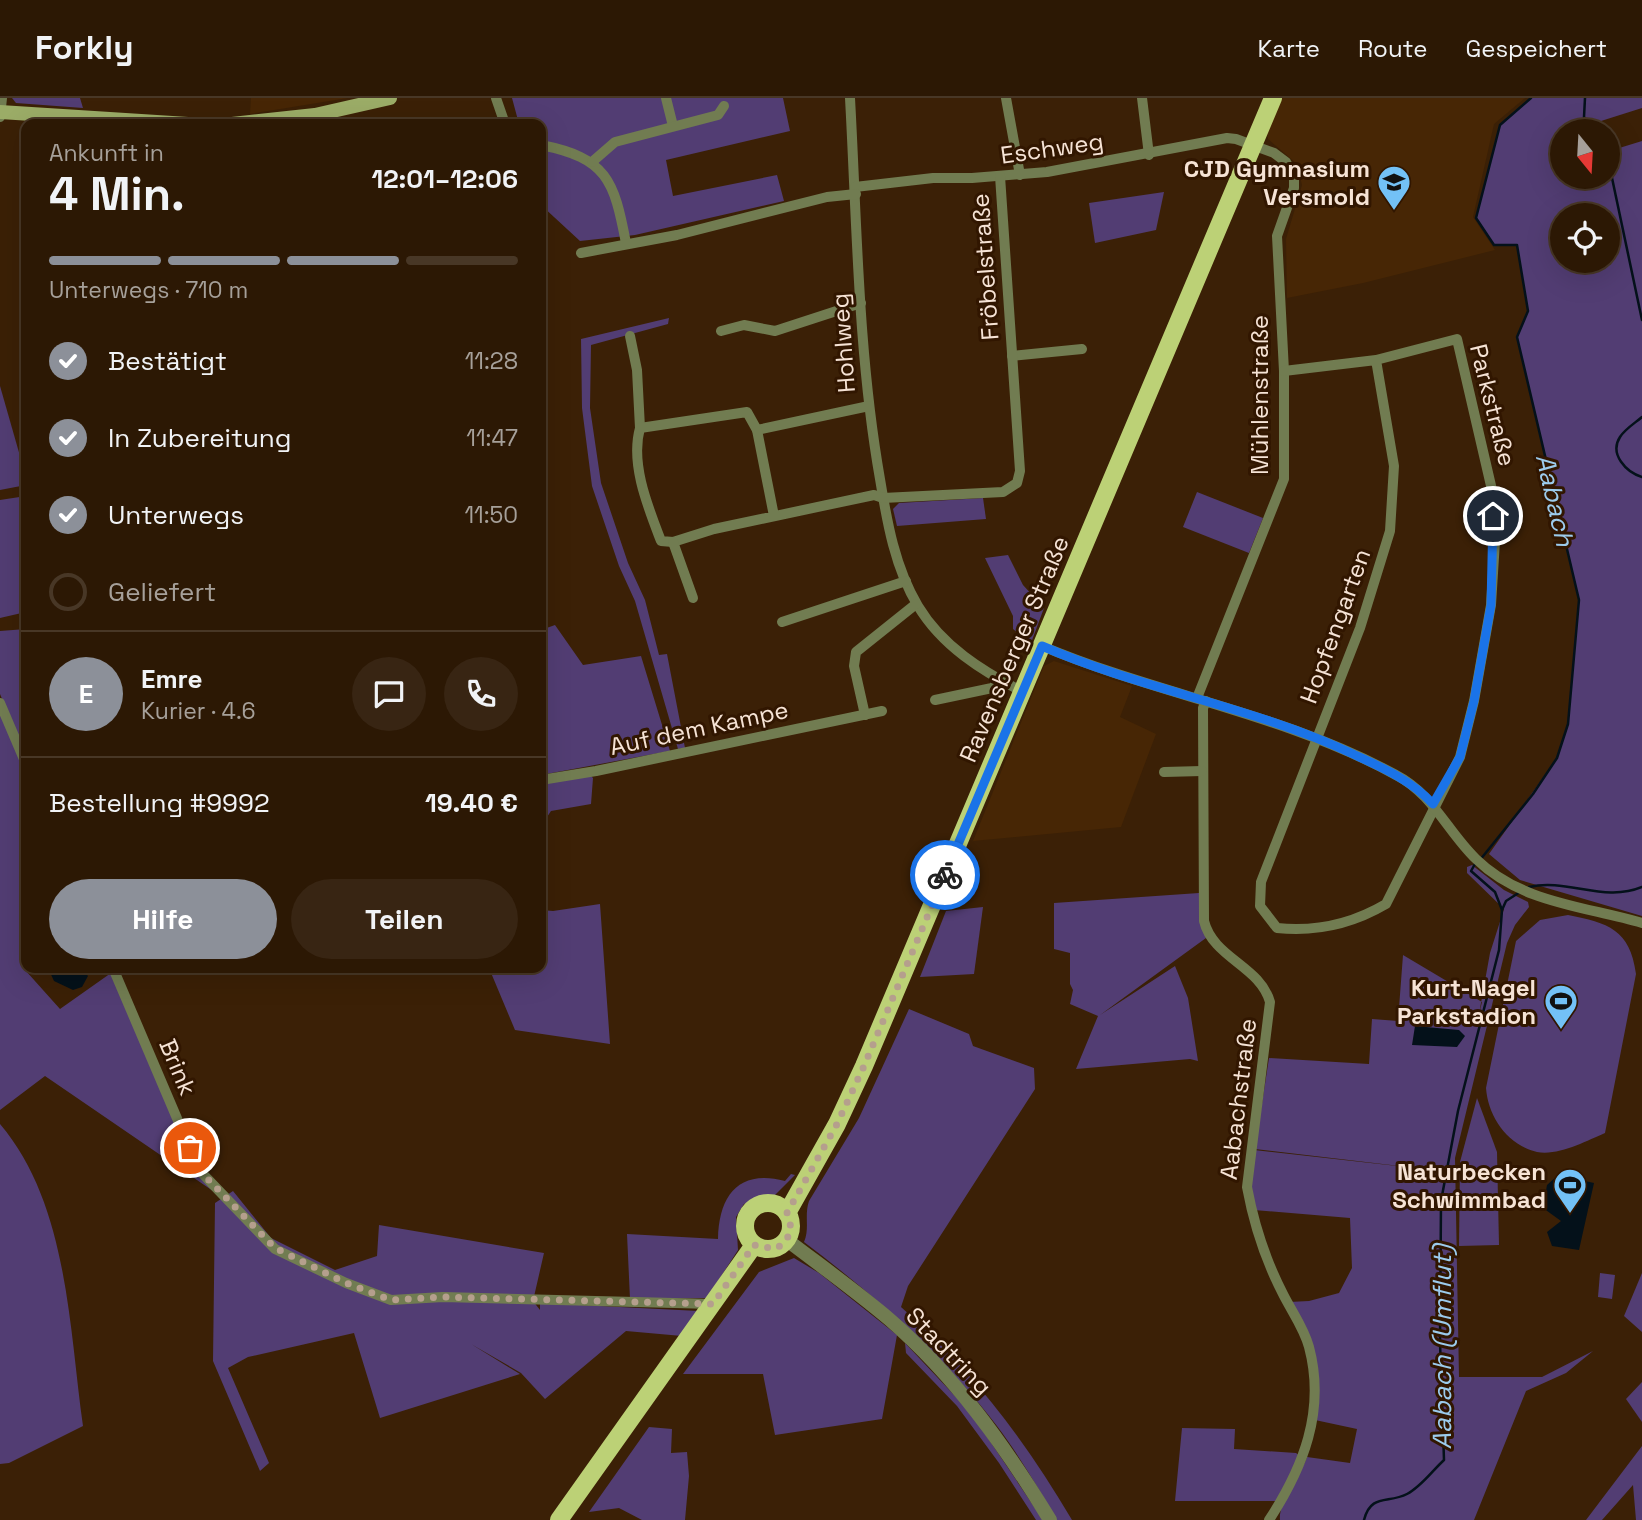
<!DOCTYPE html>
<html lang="de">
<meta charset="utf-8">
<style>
body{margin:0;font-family:"Space Grotesk",sans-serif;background:#382513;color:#f1f3f6;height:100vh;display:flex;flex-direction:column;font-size:26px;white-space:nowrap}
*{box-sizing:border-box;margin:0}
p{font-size:23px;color:#a6a09a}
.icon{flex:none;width:38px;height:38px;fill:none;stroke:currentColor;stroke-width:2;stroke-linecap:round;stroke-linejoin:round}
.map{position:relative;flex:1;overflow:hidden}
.details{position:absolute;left:21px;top:21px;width:525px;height:854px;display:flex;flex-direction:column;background:#2c1804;border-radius:14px;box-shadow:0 7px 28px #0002,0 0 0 2px #483726}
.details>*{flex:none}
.needle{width:46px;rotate:162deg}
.controls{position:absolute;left:1550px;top:21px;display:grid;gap:14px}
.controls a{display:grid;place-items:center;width:70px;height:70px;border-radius:50%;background:#2c1804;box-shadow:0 7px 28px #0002,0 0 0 2px #483726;font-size:35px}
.pin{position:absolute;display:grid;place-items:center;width:60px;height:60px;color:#fff;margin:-30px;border:4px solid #fff;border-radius:50%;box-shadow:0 2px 7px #0007}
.courier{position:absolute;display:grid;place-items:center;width:70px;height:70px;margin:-35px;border:5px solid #1a73e8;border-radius:50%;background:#fff;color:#222;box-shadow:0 2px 9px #0007}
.headline em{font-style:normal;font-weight:800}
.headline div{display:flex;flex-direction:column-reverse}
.headline{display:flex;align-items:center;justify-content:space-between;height:119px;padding:0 28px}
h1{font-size:46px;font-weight:800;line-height:52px}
.bar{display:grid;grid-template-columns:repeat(4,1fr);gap:10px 7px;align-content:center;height:84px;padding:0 28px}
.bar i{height:9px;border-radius:5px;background:#483726}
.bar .current{background:#8c9099}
.bar p{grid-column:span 4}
.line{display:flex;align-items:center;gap:18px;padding:0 28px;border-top:2px solid #483726}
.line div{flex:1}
.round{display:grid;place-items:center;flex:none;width:74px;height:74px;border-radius:37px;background:#382513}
ol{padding:0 28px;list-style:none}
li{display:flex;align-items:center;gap:21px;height:77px}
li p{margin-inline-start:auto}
li .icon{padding:7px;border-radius:50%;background:#8c9099;color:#fff;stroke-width:4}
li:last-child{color:#a6a09a}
li i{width:38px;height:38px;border:4px solid #483726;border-radius:50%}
.button{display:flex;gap:14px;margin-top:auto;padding:14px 28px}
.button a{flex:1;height:80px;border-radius:42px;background:#8c9099;color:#fff;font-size:28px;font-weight:800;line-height:80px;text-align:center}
.button a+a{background:#382513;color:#f1f3f6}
header{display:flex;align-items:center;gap:42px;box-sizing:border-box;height:98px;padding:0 35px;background:#2c1804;border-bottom:2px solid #483726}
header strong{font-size:33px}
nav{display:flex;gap:38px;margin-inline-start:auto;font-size:24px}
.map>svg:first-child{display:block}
</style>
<header>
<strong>Forkly</strong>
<nav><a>Karte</a><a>Route</a><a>Gespeichert</a></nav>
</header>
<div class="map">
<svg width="1642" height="1422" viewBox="0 0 1642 1422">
<rect width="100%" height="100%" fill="#3b2006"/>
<g fill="#472605">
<path d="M 251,0 L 348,0 L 250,16 Z"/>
<path d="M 1282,0 L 1525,0 L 1494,26 L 1473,119 L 1495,152 L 1363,185 L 1287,200 L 1286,141 L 1302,87 L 1297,66 L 1268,41 L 1267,34 Z"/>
<path d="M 1054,563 L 1132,588 L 1120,619 L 1156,636 L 1121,729 L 973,743 L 1044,568 Z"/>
</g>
<g fill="#523d73" fill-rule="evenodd">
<path d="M 12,0 L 80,0 L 83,10 L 16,5 Z"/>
<path d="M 512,0 L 783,0 L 790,33 L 666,62 L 673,98 L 777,77 L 784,103 L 635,137 L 580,143 L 541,107 L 541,26 L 519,26 Z"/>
<path d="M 1531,0 L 1642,0 L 1642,10 L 1601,23 L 1606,33 L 1563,33 L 1563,79 L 1608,79 L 1608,38 L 1616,51 L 1642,43 L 1642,818 L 1520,782 L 1489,756 L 1557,660 L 1568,626 L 1579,502 L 1517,239 L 1528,213 L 1517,147 L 1494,147 L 1476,120 L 1500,27 ZM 1563,117 L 1608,117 L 1608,163 L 1563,163 Z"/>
<path d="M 1164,94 L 1156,132 L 1095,145 L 1089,105 Z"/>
<path d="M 669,220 L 668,226 L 591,247 L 590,310 L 601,385 L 628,465 L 645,502 L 659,557 L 667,556 L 685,650 L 678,651 L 635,503 L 619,468 L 592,388 L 582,310 L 581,241 Z"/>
<path d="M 0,288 L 26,379 L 26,387 L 0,392 Z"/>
<path d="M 1197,394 L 1263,420 L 1249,455 L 1183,429 Z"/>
<path d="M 26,398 L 26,514 L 0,520 L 0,402 Z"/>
<path d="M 983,400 L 986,421 L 897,428 L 893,411 L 899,405 Z"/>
<path d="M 1008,457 L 1023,487 L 1044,510 L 1031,545 L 1013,531 L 1013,518 L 985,460 Z"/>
<path d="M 555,527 L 583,567 L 641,558 L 670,653 L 541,677 L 541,532 Z"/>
<path d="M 26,531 L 26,658 L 0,596 L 0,533 Z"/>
<path d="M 0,614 L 26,676 L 26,870 L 30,870 L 26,873 L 60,911 L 111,875 L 213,1093 L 45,978 L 0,1012 Z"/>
<path d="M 590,677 L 593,680 L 591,706 L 551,713 L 541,728 L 541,685 Z"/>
<path d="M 1472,767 L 1504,792 L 1528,804 L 1529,809 L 1515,827 L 1507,845 L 1455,1060 L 1459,1279 L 1542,1279 L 1593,1253 L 1566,1275 L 1526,1293 L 1474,1422 L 1280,1422 C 1278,1405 1301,1377 1307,1359 L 1350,1365 L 1357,1331 L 1315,1322 L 1316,1281 L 1289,1204 L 1309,1203 L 1339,1195 L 1352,1170 L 1350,1120 L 1254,1112 L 1251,1081 L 1254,1052 L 1442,1073 L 1255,1051 L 1269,960 L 1369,966 L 1372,921 L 1398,923 L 1403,857 L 1482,904 L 1479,916 L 1490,855 L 1504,811 L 1467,775 L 1467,769 Z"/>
<path d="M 1199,795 L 1206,840 L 1100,917 L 1175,868 L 1188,900 L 1198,963 L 1190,961 L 1076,971 L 1098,918 L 1070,906 L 1073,892 L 1070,886 L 1070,855 L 1054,851 L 1054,805 Z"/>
<path d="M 600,806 L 610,946 L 515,932 L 489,870 L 541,870 L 541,812 L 553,813 Z"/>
<path d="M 983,809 L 974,876 L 920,879 L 946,813 Z"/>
<path d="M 1568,817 C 1608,825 1630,831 1636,876 L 1605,1035 C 1586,1043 1559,1058 1537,1054 C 1507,1047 1488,1018 1486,990 L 1516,843 L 1540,822 Z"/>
<path d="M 909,911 L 969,936 L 973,948 L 1034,970 L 1035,991 L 908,1188 L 901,1209 C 971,1271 1025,1342 1072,1422 L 1057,1422 C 1038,1390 1019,1357 997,1328 C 943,1257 874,1197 804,1144 C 810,1130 804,1118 809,1103 L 859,1020 Z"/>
<path d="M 1477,1000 L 1497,1054 L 1499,1147 L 1459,1148 L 1460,1064 Z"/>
<path d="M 0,1026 C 68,1106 69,1229 83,1328 L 9,1365 L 0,1366 Z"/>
<path d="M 791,1076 L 795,1077 L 774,1098 L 744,1106 L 736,1119 L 738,1152 L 707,1200 L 630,1201 L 627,1136 L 718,1141 C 719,1097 739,1071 785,1083 Z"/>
<path d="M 233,1093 L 271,1140 L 335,1172 L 377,1158 L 379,1127 L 544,1155 L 533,1203 L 540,1212 L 540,1205 L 699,1213 L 682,1238 L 626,1233 L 545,1301 L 521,1275 L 471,1246 L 520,1276 L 380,1320 L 354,1235 L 248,1259 L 228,1270 L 269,1365 L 260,1373 L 213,1263 L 215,1105 Z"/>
<path d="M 794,1160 L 819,1175 L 897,1237 L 882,1321 L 775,1337 L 763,1276 L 683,1276 L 759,1174 Z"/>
<path d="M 1600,1175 L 1615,1177 L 1612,1201 L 1598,1199 Z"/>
<path d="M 1642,1175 L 1642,1234 L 1624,1218 Z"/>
<path d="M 905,1245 L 971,1315 L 1043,1422 L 1036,1422 L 999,1365 L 957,1308 L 906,1255 Z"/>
<path d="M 1642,1284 L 1642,1324 L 1626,1301 Z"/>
<path d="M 649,1329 L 672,1331 L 671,1355 L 687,1354 L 689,1378 L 685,1422 L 642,1422 L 619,1410 L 589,1414 Z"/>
<path d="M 1182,1330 L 1235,1331 L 1234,1351 L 1296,1355 L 1300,1358 L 1278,1403 L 1175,1403 Z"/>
<path d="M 1642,1348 L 1642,1422 L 1636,1422 L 1633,1387 L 1602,1422 L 1586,1422 Z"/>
</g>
<g fill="#04111a">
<path d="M 48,870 L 81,870 L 88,878 L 82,889 L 73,892 L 54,883 Z"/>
<path d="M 1415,928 L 1459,932 L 1465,938 L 1457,949 L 1412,947 Z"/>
<path d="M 1558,1077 L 1594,1085 L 1579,1152 L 1552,1148 L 1547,1134 L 1561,1123 L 1543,1110 L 1547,1087 Z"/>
</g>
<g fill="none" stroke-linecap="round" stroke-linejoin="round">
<g stroke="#04111a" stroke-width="2.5">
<path d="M 1585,0 L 1584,19 L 1594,33"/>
<path d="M 1608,61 L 1642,222"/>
<path d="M 1642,319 C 1635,325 1625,331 1620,339 C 1609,356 1626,374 1642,379"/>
<path d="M 1480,762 L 1533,696 L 1557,660 L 1568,626 L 1579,502 L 1517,239 L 1528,213 L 1517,147 L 1494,147 L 1476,120 L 1500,27 L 1531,0"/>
<path d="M 1475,766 L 1471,773 L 1495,794 L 1502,812"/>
<path d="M 1529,789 C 1567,780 1604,805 1642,789"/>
<path d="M 1364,1422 C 1371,1395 1388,1406 1407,1396 C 1421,1389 1433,1372 1444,1362 L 1440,1244 L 1441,1103 L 1458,1013 L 1499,852 L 1502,812 L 1506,803 L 1520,794"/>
</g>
<g stroke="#717c51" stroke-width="10">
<path d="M 496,0 L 505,26"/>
<path d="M 666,0 L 673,28"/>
<path d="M 850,0 C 857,127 858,256 880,381 C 887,424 895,470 918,508 C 942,548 982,573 1023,594"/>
<path d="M 1006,0 L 1020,77"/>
<path d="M 1142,0 L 1149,57"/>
<path d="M 0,19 L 2,0"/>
<path d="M 541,47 C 607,60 614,82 626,145"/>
<path d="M 592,64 L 615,44 L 718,17 L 724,8"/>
<path d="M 855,89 L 933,80 L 972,80 L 1047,74 L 1227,40 L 1236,41 L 1274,55 L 1286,64 L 1294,80 L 1294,90 L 1277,138 L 1284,273 L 1284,381 L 1197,600"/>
<path d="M 581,155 L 677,137 L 827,99 L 856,96"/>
<path d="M 721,233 L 744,227 L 775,233 L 861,205"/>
<path d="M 630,238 L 637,272 L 640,330"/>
<path d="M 1012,258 L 1082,251"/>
<path d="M 1284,273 L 1376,262 L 1394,368 L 1390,433 L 1360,530 L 1261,784 L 1260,808 L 1277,830 C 1315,834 1352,826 1386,806 L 1460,659 L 1474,603 L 1491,507 L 1495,443 L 1492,392 L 1457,241 L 1376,262"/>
<path d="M 757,332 L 869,308"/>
<path d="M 774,418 L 757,332 L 747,314 L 640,330 C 630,366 648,409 661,443 L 673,444 L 714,431 L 874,397 L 883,400 L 1003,394 L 1017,385 L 1020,373 L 1000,78"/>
<path d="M 673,444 L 693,500"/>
<path d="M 782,524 L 906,483"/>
<path d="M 1042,548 C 1158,597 1285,616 1396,677 C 1433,696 1447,733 1476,761 C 1521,805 1584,808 1642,825"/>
<path d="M 935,602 L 992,590 L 1000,582"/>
<path d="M 1206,603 L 1203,610 L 1204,823 C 1213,860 1260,868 1270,904 L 1247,1089 C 1254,1127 1266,1163 1283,1196 C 1292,1214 1304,1230 1309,1249 C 1326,1313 1303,1370 1269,1422"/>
<path d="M 0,605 L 26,666"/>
<path d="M 865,617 L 854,568 L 856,554 L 916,506"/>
<path d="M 1164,674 L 1202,673"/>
<path d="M 541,682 L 596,673 L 882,613"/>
<path d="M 113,870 L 199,1072 L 275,1151 L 346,1185 L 391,1202 L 443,1199 L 713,1206"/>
</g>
<path stroke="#717c51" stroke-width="14" d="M 787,1142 C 821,1168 856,1193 889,1221 C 955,1278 1005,1348 1050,1422"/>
<g stroke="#9bac67" stroke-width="14">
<path d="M 0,14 L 188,26"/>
<path d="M 232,26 L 315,17 L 390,0"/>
</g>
<g stroke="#bcd176" stroke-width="18">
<circle cx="768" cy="1128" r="23"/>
<path d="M 787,1115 L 837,1026 L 864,968 L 1273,0"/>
<path d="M 559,1422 L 754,1147"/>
</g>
</g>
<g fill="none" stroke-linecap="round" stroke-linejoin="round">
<path stroke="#b59f8d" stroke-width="7" stroke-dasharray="0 12.6" d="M 190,1050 L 199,1072 L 275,1150 L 346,1185 L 391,1202 L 443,1199 L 713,1206 L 754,1147 L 775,1151 C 790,1143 794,1130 787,1115 L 837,1026 L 864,968 L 945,777"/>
<path stroke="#1a73e8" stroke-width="9" d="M 945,777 L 1042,548 C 1143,592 1254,609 1353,656 C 1383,670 1411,682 1433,706 L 1460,659 L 1474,603 L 1491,507 L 1493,418"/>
</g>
<defs>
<symbol id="school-pin" viewBox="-11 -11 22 30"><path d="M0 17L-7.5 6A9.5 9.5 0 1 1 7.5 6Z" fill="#73c1f6" stroke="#311600"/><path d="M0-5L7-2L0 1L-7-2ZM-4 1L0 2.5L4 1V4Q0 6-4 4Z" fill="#111"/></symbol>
<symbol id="stadium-pin" viewBox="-11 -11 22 30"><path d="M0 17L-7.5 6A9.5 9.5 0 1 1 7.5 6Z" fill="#73c1f6" stroke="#311600"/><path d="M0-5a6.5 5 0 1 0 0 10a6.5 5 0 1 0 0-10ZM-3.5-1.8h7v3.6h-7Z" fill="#111"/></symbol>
</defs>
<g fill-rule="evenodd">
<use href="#school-pin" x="1375" y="65" width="38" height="52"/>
<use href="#stadium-pin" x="1542" y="884" width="38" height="52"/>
<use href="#stadium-pin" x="1551" y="1068" width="38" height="52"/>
</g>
<g text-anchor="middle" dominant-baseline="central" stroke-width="6" stroke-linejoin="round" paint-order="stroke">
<g font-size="24" fill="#f6e3d5" stroke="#311600">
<text transform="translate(1052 50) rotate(-8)">Eschweg</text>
<text transform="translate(985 169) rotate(-94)">Fröbelstraße</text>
<text transform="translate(843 245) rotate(-94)">Hohlweg</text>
<text transform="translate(1259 297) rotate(-90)">Mühlenstraße</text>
<text transform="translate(1493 307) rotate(76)">Parkstraße</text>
<text transform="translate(1335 528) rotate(-70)">Hopfengarten</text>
<text transform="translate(1014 551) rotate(-67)">Ravensberger Straße</text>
<text transform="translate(699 630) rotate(-12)">Auf dem Kampe</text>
<text transform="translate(178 969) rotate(67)">Brink</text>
<text transform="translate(1238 1001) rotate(-83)">Aabachstraße</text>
<text transform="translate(949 1253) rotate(46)">Stadtring</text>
</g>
<g font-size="24" font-weight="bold" fill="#f6e3d5" stroke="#311600" text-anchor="end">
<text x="1370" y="70">CJD Gymnasium<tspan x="1370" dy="28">Versmold</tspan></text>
<text x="1536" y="889">Kurt-Nagel<tspan x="1536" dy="28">Parkstadion</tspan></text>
<text x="1546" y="1073">Naturbecken<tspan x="1546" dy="28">Schwimmbad</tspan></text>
</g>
<g font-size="26" font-style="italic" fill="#9ccbec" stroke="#311600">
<text transform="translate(1555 402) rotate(77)">Aabach</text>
<text transform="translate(1442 1249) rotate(-90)">Aabach (Umflut)</text>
</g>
</g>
</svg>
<div class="controls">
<a><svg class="needle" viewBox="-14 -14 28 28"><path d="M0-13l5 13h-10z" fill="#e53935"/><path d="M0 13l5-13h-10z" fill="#a6a09a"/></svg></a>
<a><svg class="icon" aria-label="locate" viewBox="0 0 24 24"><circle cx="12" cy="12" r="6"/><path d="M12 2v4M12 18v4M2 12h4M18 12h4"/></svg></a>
</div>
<div class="pin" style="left:190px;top:1050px;background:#ea580c"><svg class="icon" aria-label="bag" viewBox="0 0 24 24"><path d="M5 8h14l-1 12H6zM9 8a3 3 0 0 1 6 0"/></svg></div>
<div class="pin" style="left:1493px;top:418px;background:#1f2937"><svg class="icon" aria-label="home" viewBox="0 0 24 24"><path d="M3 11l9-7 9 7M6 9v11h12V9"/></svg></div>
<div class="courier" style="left:945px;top:777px"><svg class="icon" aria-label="bike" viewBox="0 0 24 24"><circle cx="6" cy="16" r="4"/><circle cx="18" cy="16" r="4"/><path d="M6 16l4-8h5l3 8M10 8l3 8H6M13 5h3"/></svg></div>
<section class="details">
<div class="headline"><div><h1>4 Min.</h1><p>Ankunft in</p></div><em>12:01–12:06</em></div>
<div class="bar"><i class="current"></i><i class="current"></i><i class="current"></i><i></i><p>Unterwegs · 710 m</p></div>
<ol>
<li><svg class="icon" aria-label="check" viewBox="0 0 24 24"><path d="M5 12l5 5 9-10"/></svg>Bestätigt<p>11:28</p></li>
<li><svg class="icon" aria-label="check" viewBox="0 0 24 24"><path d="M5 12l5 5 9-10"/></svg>In Zubereitung<p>11:47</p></li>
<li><svg class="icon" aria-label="check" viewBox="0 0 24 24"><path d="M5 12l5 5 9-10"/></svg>Unterwegs<p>11:50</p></li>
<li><i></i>Geliefert</li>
</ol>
<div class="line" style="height:126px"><b class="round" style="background:#8c9099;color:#fff">E</b><div><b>Emre</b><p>Kurier · 4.6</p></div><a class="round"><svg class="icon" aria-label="chat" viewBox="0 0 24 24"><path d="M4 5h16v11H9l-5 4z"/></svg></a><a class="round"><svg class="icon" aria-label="phone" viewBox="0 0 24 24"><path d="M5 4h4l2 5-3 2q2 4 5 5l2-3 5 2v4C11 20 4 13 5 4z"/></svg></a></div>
<div class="line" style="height:91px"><div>Bestellung #9992</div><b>19.40 €</b></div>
<div class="button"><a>Hilfe</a><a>Teilen</a></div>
</section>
</div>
